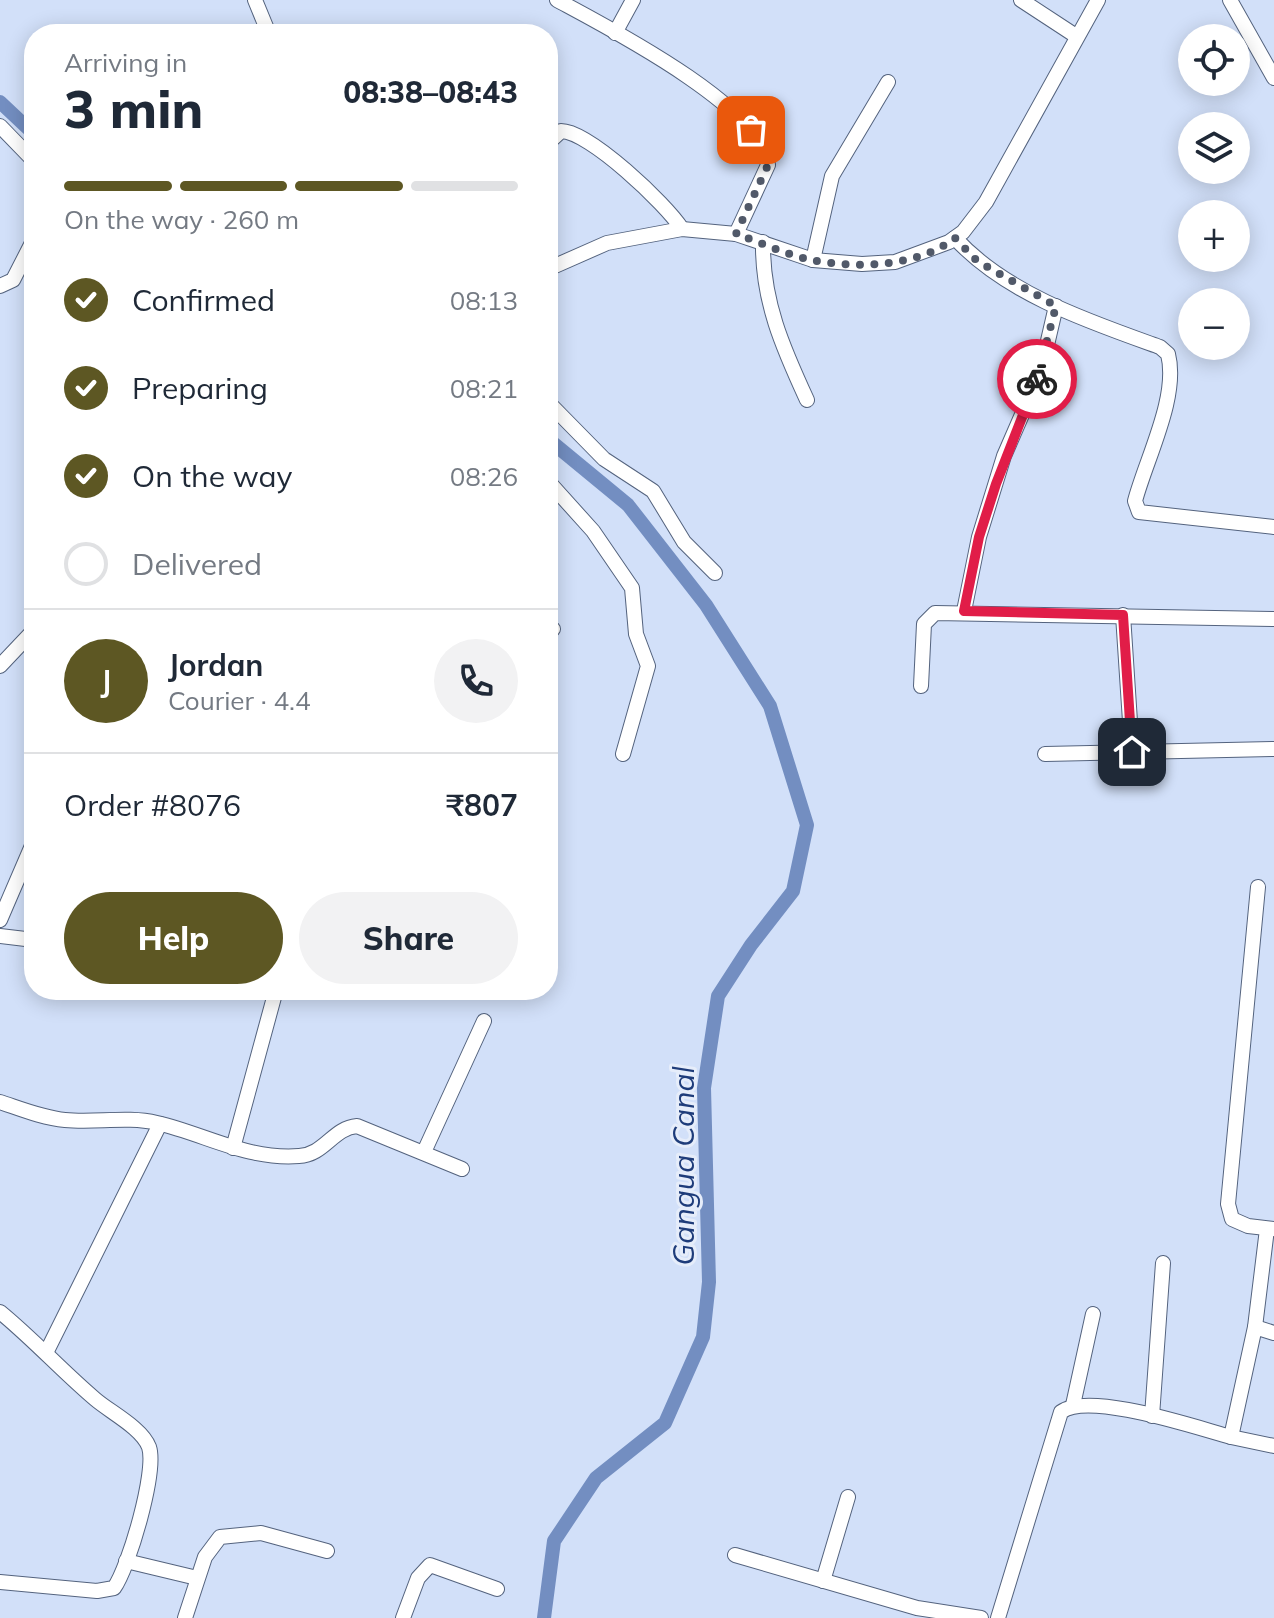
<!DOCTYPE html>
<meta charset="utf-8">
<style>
body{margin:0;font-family:Mulish,sans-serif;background:#f2f2f3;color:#1f2937;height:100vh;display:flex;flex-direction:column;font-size:30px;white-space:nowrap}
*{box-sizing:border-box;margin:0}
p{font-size:26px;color:#747a83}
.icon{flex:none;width:44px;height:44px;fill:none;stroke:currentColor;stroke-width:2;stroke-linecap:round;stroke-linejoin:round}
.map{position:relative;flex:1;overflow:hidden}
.details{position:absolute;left:24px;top:24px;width:534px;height:976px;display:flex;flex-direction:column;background:#fff;border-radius:32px;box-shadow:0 4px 20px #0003}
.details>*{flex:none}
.fabs{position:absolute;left:1178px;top:24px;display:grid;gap:16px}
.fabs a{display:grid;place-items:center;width:72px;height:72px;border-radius:50%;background:#fff;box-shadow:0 4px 20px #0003;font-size:40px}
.pin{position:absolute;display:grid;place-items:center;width:68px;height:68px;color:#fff;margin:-34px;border-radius:16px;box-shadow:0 4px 12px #0006}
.courier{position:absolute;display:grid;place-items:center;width:80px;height:80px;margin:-40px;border:6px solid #e11d48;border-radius:50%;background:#fff;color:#222;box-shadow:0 2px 10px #0007}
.headline em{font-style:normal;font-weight:800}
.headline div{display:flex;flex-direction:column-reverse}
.headline{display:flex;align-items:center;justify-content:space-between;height:136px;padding:0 40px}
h1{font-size:52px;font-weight:800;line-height:60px}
.bar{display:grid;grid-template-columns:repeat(4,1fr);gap:12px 8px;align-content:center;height:96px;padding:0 40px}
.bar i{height:10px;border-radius:6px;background:#e0e1e3}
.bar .selected{background:#5d5723}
.bar p{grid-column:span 4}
.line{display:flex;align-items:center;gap:20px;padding:0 40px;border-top:2px solid #e0e1e3}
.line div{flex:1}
.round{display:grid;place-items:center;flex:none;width:84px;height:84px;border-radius:42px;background:#f2f2f3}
ol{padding:0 40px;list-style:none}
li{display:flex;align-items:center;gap:24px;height:88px}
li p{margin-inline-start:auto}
li .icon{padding:8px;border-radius:50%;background:#5d5723;color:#fff;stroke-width:4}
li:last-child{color:#747a83}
li i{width:44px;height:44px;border:4px solid #e0e1e3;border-radius:50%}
.button{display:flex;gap:16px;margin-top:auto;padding:16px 40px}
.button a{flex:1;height:92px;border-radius:48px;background:#5d5723;color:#fff;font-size:32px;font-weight:800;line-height:92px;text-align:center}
.button a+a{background:#f2f2f3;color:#1f2937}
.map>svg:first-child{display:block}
</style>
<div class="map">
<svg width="1274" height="1618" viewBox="0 0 1274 1618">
<rect width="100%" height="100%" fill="#d2e0f9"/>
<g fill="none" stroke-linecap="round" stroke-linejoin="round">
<g stroke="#738ec1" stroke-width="14">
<path d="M 0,102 L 34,134"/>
<path d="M 544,1618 L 554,1541 L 596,1478 L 665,1423 L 703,1337 L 709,1282 L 704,1088 L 718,996 L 751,945 L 793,891 L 807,825 L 770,706 L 706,605 L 628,505 L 548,439"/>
</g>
<defs>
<g id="minor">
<path d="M 255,0 L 269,34"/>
<path d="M 557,0 C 605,26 765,108 768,165 L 736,234"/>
<path d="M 1021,0 L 1076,36"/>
<path d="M 1230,0 L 1274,78"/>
<path d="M 615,33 L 633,0"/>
<path d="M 0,126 L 34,161"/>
<path d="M 548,143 L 561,131 C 589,131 666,204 682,229"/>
<path d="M 955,238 C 1006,294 1090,322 1160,347 L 1168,354 C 1179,397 1146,459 1135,501 L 1139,512 L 1274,527"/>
<path d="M 763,242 C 762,301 783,348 807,400"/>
<path d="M 813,260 L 832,176 L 888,82"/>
<path d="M 548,269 L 607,243 L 682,229 L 736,234 L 813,260 L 862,264 L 895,262 L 949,242 L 963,232 L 986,202 L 1098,0"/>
<path d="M 0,286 L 13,280 L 34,239"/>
<path d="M 548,402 L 604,459 L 653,491 L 684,542 L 715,573"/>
<path d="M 548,481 L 593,531 L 632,588 L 636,634 L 648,666 L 623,754"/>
<path d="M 964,611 L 979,537 L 1004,456 L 1041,371 L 1056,306"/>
<path d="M 1123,615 L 1132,752"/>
<path d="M 548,627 L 553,629"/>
<path d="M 0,666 L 34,630"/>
<path d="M 921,686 L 924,624 L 935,613 L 1274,619"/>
<path d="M 1045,754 L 1274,749"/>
<path d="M 1258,887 L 1228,1204 L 1232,1219 L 1248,1226 L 1274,1229"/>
<path d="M 0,920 L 34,841"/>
<path d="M 0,936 L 34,940"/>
<path d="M 0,1102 C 21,1109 43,1118 65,1120 C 96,1123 127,1116 157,1123 C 205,1134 247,1160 299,1156 C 324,1155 333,1128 357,1126 L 462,1169"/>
<path d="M 233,1148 L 276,990"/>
<path d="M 424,1152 L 484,1021"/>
<path d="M 0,1312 C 33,1339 62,1371 95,1399 C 110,1412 142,1428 149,1447 C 157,1471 129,1567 114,1588 L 97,1591 L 0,1582"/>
<path d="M 1255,1327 L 1267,1229"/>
<path d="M 47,1351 L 160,1124"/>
<path d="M 1073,1405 L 1093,1314"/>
<path d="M 1152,1416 L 1163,1263"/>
<path d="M 1231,1437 L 1274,1446"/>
<path d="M 735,1555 L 917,1608 L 981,1618"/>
<path d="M 126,1561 L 197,1578"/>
<path d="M 823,1581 L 848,1497"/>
<path d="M 185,1618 L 205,1557 L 220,1537 L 261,1533 L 327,1551"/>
<path d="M 403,1618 L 418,1578 L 430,1565 L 497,1589"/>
<path d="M 998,1618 L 1061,1412 C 1089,1391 1197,1428 1231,1437 L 1255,1327 L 1274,1333"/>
</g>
</defs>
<use href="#minor" stroke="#54637e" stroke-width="16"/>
<use href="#minor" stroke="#fff" stroke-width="14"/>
</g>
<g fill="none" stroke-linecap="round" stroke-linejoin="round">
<path stroke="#515969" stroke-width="8" stroke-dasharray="0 14.4" d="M 751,130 L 762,142 L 768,165 L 736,234 C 761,242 786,255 812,260 C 856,269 918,267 955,238 L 977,261 L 1056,306 L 1037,379"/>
<path stroke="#e11d48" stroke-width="10" d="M 1037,379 L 996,484 L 979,537 L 964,611 L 1123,615 L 1132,752"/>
</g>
<g text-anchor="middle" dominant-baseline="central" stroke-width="6" stroke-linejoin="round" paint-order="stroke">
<g font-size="30" font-style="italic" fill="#1e3c7a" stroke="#e6edfa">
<text transform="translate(683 1166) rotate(-90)">Gangua Canal</text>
</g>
</g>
</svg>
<div class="fabs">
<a><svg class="icon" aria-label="locate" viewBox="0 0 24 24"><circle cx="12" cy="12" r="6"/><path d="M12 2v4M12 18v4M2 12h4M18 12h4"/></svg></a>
<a><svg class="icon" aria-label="layers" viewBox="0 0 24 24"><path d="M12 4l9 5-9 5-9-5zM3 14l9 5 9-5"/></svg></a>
<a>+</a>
<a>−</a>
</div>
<div class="pin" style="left:751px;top:130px;background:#ea580c"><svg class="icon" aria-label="bag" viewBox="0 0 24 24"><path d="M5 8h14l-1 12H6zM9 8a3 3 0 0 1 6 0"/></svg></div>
<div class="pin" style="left:1132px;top:752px;background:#1f2937"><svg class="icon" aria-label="home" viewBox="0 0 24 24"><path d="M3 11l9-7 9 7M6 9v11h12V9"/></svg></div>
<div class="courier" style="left:1037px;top:379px"><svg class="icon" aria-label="bike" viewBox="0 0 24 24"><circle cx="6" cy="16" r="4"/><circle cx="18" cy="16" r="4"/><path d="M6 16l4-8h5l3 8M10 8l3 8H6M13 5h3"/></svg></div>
<section class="details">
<div class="headline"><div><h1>3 min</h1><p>Arriving in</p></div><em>08:38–08:43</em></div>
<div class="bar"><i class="selected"></i><i class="selected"></i><i class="selected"></i><i></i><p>On the way · 260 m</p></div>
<ol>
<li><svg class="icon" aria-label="check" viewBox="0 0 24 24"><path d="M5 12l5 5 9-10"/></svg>Confirmed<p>08:13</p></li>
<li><svg class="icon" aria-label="check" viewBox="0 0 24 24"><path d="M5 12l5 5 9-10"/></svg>Preparing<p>08:21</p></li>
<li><svg class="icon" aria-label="check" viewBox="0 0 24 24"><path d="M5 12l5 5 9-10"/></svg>On the way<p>08:26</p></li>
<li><i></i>Delivered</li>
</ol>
<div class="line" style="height:144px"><b class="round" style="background:#5d5723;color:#fff">J</b><div><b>Jordan</b><p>Courier · 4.4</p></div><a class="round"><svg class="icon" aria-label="phone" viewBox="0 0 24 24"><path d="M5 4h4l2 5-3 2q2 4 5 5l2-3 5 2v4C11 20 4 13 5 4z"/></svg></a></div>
<div class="line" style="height:104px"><div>Order #8076</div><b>₹807</b></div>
<div class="button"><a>Help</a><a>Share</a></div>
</section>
</div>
